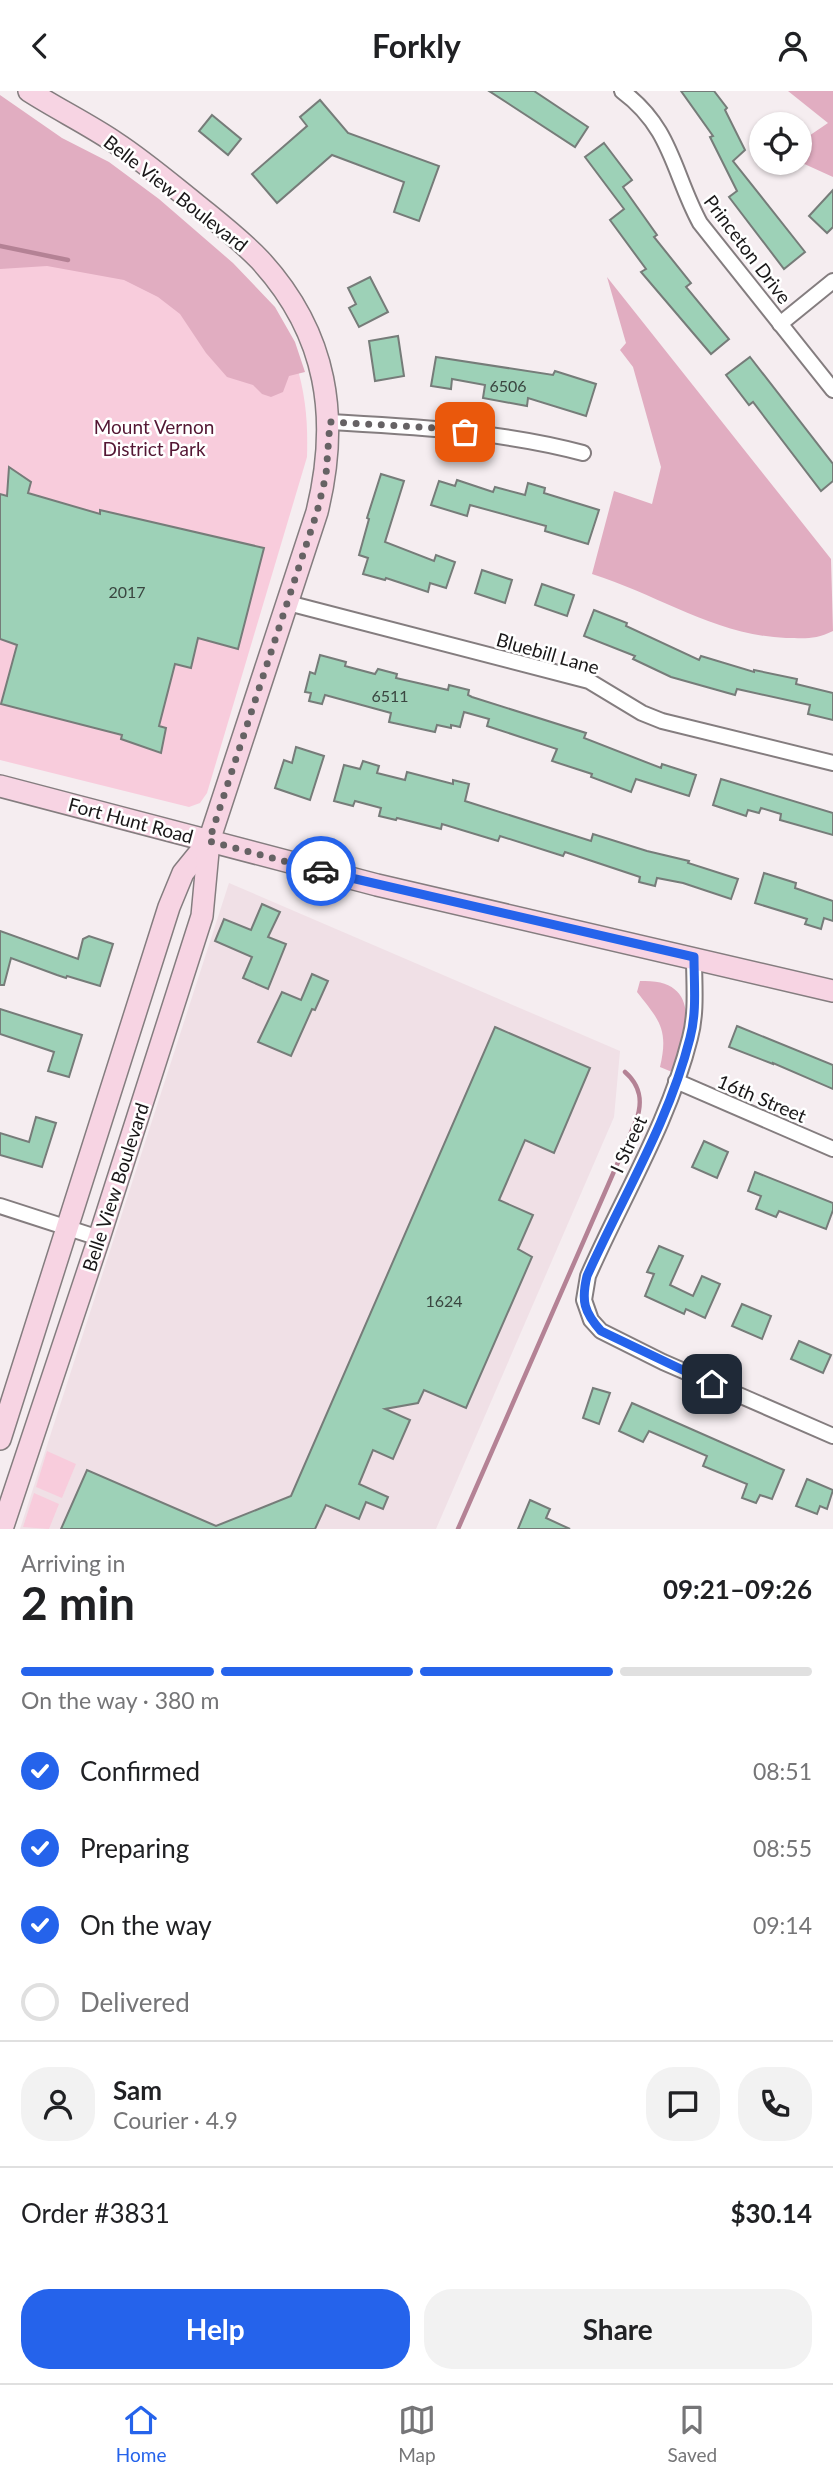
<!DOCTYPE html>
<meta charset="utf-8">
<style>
body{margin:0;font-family:Lato,sans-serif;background:#f2f2f2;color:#202124;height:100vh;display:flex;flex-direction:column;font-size:26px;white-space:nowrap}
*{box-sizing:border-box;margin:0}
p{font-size:23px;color:#757577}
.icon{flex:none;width:38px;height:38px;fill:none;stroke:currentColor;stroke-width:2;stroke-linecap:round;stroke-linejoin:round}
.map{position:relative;height:1438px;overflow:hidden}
.side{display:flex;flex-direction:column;background:#fff;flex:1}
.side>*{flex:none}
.buttons{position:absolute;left:749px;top:21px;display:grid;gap:14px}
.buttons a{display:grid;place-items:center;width:63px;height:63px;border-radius:50%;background:#fff;box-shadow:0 2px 5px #0004;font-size:35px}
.pin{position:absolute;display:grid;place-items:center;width:60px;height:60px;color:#fff;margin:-30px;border-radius:14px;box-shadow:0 4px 10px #0006}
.courier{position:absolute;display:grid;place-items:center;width:70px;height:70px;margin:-35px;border:5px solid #2563eb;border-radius:50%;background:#fff;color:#222;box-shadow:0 2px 9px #0007}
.summary em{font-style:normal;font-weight:700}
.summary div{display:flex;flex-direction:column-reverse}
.summary{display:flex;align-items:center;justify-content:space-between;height:119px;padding:0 21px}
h1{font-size:46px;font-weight:700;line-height:52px}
.bar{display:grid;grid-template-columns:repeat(4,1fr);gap:10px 7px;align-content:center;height:84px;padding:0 21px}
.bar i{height:9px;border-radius:5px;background:#e0e0e0}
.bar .active{background:#2563eb}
.bar p{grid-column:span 4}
.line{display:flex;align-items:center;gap:18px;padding:0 21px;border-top:2px solid #e0e0e0}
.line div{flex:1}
.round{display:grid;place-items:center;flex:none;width:74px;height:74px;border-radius:28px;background:#f2f2f2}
ol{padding:0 21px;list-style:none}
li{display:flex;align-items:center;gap:21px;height:77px}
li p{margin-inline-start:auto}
li .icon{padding:7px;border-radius:50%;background:#2563eb;color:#fff;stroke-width:4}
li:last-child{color:#757577}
li i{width:38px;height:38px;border:4px solid #e0e0e0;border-radius:50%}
.button{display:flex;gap:14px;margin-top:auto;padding:14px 21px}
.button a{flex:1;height:80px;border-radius:28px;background:#2563eb;color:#fff;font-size:28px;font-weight:700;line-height:80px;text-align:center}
.button a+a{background:#f2f2f2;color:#202124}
header{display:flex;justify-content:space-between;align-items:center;height:91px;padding:0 21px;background:#fff;font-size:32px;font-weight:700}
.dock{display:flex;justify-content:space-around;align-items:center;height:98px;border-top:2px solid #e0e0e0;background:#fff;font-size:19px;color:#757577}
.dock a{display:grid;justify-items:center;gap:4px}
.dock .active{color:#2563eb}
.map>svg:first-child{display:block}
</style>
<header><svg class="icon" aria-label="back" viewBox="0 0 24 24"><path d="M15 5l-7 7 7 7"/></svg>Forkly<svg class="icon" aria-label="person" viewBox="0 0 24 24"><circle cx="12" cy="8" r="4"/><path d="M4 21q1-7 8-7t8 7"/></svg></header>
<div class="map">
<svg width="833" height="1438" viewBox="0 0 833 1438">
<rect width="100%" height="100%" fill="#f5edf0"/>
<path fill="#f0e0e6" d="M 229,792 L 620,960 L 614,1026 L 436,1438 L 20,1438 Z"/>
<g fill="#f8ccdc">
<path d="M 0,13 L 296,272 C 306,305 308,333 307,366 L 207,702 L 200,712 L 189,716 L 0,669 Z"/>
<path d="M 47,1360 L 76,1373 L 62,1407 L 36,1396 Z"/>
<path d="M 34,1402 L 59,1413 L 49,1438 L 23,1436 Z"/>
</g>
<g fill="#e1adc1">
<path d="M 788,0 L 833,0 L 833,86 L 800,71 L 800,51 L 828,32 Z"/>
<path d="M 0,4 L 62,47 L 109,71 L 159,108 L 233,172 L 275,216 L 295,251 L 305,281 L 289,285 L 283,301 L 271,306 L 262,303 L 253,294 L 227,286 L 206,262 L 180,223 L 158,206 L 124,189 L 47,175 L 0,178 Z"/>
<path d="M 607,186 L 831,468 L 833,540 C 815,549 805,547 786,547 C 714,544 659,504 592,483 L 614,400 L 652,413 L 661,376 L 633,276 L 620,259 L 626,252 Z"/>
<path d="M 640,890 C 703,887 688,942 672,981 L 660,976 C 669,938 659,929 637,901 Z"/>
</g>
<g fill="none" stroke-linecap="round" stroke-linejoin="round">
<g stroke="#b48295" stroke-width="4.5">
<path d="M 0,155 L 68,169"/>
<path d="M 458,1438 L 636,1030 C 643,1011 641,995 625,981"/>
</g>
</g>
<g fill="#9dd1b7" stroke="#767c79" stroke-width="2">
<path d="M 489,0 L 534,0 L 588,36 L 575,56 Z"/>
<path d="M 681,0 L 714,0 L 727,17 L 725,19 L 745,59 L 733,70 L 805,161 L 784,178 L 729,106 L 737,100 L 710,46 L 713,45 Z"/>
<path d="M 320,9 L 348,42 L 439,75 L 419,130 L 394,121 L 404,91 L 332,64 L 277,112 L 252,83 L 307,35 L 300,26 Z"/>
<path d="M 212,24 L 241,48 L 228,64 L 199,40 Z"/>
<path d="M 604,52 L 632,89 L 623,96 L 657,144 L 654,146 L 691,192 L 686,196 L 729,248 L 711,263 L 641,181 L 646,178 L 610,129 L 624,118 L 585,66 Z"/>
<path d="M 833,99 L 833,136 L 827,142 L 809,125 Z"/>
<path d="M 370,186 L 388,221 L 359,236 L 349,217 L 356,213 L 348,197 Z"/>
<path d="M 398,245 L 404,285 L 375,290 L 369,250 Z"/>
<path d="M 436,266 L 553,284 L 555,280 L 596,293 L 586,325 L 528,307 L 527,315 L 483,307 L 485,294 L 452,288 L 451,298 L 431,295 Z"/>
<path d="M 750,266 L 833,373 L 833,390 L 821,400 L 753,311 L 749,314 L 726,284 Z"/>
<path d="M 9,376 L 31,391 L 28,402 L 100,423 L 100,419 L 264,457 L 238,558 L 198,547 L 191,577 L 175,573 L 159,635 L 166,637 L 161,662 L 121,648 L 122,644 L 1,613 L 17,554 L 0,548 L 0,403 L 7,405 Z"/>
<path d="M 381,383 L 404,390 L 385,451 L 434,470 L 436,464 L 455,471 L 446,497 L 430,492 L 428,501 L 386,487 L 385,489 L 363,483 L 368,467 L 359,464 L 369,428 L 367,427 Z"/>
<path d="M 457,389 L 493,401 L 495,396 L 525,404 L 528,392 L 545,397 L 544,402 L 599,419 L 588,453 L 545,440 L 546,435 L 470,414 L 467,425 L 431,414 L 439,390 L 455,395 Z"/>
<path d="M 482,479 L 512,489 L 505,512 L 475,502 Z"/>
<path d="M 542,493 L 574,504 L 567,525 L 535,514 Z"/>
<path d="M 594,519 L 627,532 L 626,535 L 699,569 L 701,565 L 754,581 L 754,579 L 797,588 L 796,593 L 833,602 L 833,629 L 808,623 L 810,614 L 737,598 L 735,604 L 671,586 L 633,568 L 635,565 L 584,545 Z"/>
<path d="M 320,564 L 346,571 L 345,575 L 375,583 L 378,578 L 397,583 L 396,587 L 431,595 L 448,599 L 449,594 L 469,599 L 468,604 L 472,606 L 586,642 L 584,647 L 661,677 L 662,673 L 696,684 L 689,705 L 636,688 L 631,701 L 591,686 L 592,683 L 552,670 L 557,658 L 487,635 L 489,628 L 464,621 L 460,636 L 451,634 L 451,637 L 437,634 L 435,641 L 389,631 L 391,622 L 325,604 L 322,613 L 309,610 L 311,602 L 305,601 L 310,581 L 315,583 Z"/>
<path d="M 296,656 L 324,665 L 310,709 L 275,697 L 284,669 L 292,672 Z"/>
<path d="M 363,670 L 379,675 L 377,682 L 405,689 L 407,681 L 453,693 L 453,689 L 469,693 L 465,710 L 591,750 L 593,743 L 647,760 L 689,770 L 688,772 L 738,788 L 731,808 L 683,792 L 657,787 L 655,795 L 639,791 L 640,786 L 565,761 L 563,765 L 500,745 L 498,750 L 442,733 L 441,738 L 397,727 L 396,729 L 379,725 L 381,717 L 355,710 L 353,715 L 334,710 L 344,674 L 360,678 Z"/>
<path d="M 721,688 L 833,722 L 833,744 L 780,729 L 781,723 L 761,717 L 759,722 L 748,719 L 746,725 L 713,714 Z"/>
<path d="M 764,782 L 796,792 L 795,797 L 833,810 L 833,830 L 824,827 L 821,838 L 805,833 L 807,828 L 755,812 Z"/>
<path d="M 262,813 L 280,821 L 268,846 L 286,853 L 268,898 L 243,887 L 252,866 L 215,850 L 224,828 L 251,839 Z"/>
<path d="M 0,840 L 78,868 L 83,848 L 89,845 L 113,853 L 100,895 L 67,885 L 66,887 L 57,884 L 11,867 L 4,894 L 0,894 Z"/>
<path d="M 312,883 L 328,890 L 315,919 L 312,918 L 291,965 L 258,951 L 282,901 L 301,909 Z"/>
<path d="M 0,918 L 82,944 L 69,986 L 48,980 L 54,961 L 0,943 Z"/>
<path d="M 737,935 L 833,974 L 833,998 L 773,972 L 773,973 L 729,956 Z"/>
<path d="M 495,936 L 590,977 L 554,1062 L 525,1049 L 499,1109 L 533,1124 L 518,1158 L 532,1166 L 466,1317 L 424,1299 L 418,1312 L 385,1318 L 410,1329 L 393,1368 L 373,1359 L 359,1393 L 388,1406 L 383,1418 L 366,1411 L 359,1428 L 326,1414 L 315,1438 L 61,1438 L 87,1379 L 216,1435 L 291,1405 Z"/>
<path d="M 36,1026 L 56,1032 L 42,1076 L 0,1064 L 0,1042 L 29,1051 Z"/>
<path d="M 704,1050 L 728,1061 L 717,1087 L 692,1076 Z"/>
<path d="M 755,1081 L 833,1112 L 833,1119 L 826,1138 L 779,1120 L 776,1126 L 756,1118 L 761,1105 L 748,1100 Z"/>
<path d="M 659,1155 L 683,1165 L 670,1194 L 693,1205 L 702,1185 L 720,1193 L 705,1227 L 686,1218 L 684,1223 L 645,1205 L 654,1183 L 647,1181 Z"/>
<path d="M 742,1213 L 771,1225 L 762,1248 L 732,1235 Z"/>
<path d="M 799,1250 L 831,1264 L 823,1282 L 791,1268 Z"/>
<path d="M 593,1297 L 610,1302 L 599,1333 L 583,1327 Z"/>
<path d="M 632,1312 L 784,1379 L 772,1408 L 760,1404 L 756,1412 L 742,1407 L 747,1393 L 703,1375 L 707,1365 L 649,1340 L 643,1351 L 619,1340 Z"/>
<path d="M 807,1388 L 833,1399 L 827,1418 L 820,1415 L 817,1423 L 796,1415 Z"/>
<path d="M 530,1409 L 550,1418 L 546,1427 L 570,1438 L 518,1438 Z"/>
</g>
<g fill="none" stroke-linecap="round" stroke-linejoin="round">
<defs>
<g id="minor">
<path d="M 622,0 C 672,37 673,82 700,132 L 833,299"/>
<path d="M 780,233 L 833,190"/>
<path d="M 329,331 C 414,336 501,340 583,362"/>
<path d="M 288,512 L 589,590 L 642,622 L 662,630 L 833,672"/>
<path d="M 694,866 C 694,893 697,921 690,947 C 669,1031 622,1107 588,1185 L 584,1209 L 591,1229 L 601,1240 L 663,1271 L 833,1345"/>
<path d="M 676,990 L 833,1058"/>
<path d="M 0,1115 L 99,1147"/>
</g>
<g id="secondary">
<path d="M 0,695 L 377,794 L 833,900"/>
<path d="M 0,1348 L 169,816 L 183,782 L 209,750"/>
<path d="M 2,1438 L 99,1147 L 202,825 L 209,750 L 317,421 C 340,327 328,243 260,169 C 239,147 215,129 192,110 C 167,90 142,69 116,52 C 88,33 57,18 29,0"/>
</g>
</defs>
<use href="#minor" stroke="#847d7f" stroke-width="18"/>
<use href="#secondary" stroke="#847d7f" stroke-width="24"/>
<use href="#minor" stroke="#fff" stroke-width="14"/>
<use href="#secondary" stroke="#f7d4e3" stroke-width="21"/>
</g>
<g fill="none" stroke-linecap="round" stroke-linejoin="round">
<path stroke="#666264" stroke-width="7" stroke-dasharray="0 12.6" d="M 321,780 L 209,750 L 317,421 L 326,384 L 330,331 L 438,337 L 465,341"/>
<path stroke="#2563eb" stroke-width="9" d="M 321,780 L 694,866 C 694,893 697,921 690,947 C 669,1031 622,1107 587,1185 C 581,1210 584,1221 601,1240 L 712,1293"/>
</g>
<g text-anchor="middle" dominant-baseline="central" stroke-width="5" stroke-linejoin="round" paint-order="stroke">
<g font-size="16" fill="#3a4640">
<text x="508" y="294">6506</text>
<text x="127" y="500">2017</text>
<text x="390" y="604">6511</text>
<text x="444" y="1209">1624</text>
</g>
<g font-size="19" fill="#191718" stroke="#fff">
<text transform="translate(176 102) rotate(38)">Belle View Boulevard</text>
<text transform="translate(748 158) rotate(53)">Princeton Drive</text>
<text transform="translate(548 562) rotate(16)">Bluebill Lane</text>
<text transform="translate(131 729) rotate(15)">Fort Hunt Road</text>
<text transform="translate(762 1007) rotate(23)">16th Street</text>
<text transform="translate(628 1053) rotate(-65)">I Street</text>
<text transform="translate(115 1096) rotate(-72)">Belle View Boulevard</text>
</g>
<g font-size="19" fill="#541734" stroke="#fff">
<text x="154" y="335">Mount Vernon<tspan x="154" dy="22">District Park</tspan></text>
</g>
</g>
</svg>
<div class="buttons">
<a><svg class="icon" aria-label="locate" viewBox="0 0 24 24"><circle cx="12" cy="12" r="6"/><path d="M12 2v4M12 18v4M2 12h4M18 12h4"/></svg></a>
</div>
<div class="pin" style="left:465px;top:341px;background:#ea580c"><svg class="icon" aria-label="bag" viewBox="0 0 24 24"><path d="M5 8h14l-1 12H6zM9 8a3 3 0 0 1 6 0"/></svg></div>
<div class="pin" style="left:712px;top:1293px;background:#1f2937"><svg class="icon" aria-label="home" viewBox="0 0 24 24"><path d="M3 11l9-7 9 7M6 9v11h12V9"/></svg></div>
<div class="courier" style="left:321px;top:780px"><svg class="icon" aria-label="car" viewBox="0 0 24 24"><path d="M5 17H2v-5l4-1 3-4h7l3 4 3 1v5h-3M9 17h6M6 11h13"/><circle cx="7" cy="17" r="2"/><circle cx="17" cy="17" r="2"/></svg></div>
</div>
<section class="side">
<div class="summary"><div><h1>2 min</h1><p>Arriving in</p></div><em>09:21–09:26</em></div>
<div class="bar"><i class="active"></i><i class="active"></i><i class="active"></i><i></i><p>On the way · 380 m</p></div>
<ol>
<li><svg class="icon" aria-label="check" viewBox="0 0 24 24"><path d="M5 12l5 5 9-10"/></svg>Confirmed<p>08:51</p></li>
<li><svg class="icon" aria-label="check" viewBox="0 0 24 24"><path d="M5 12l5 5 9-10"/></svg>Preparing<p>08:55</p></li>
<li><svg class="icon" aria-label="check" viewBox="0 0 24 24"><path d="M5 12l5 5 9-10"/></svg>On the way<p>09:14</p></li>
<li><i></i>Delivered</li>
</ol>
<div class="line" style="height:126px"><a class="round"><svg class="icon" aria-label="person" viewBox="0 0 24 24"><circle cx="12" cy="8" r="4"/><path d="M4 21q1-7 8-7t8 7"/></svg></a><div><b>Sam</b><p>Courier · 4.9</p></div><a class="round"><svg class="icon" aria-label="chat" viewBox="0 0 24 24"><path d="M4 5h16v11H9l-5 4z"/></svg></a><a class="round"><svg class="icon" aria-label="phone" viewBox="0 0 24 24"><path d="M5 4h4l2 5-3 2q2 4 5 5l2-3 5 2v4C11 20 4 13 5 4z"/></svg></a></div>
<div class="line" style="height:91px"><div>Order #3831</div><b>$30.14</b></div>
<div class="button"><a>Help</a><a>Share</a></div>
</section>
<nav class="dock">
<a class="active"><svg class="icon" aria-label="home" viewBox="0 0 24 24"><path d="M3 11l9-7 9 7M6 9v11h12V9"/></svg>Home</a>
<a><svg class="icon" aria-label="map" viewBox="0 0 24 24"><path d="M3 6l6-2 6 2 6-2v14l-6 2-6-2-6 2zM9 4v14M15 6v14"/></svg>Map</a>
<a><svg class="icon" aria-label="saved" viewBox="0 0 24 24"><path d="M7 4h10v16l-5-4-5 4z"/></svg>Saved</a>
</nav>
